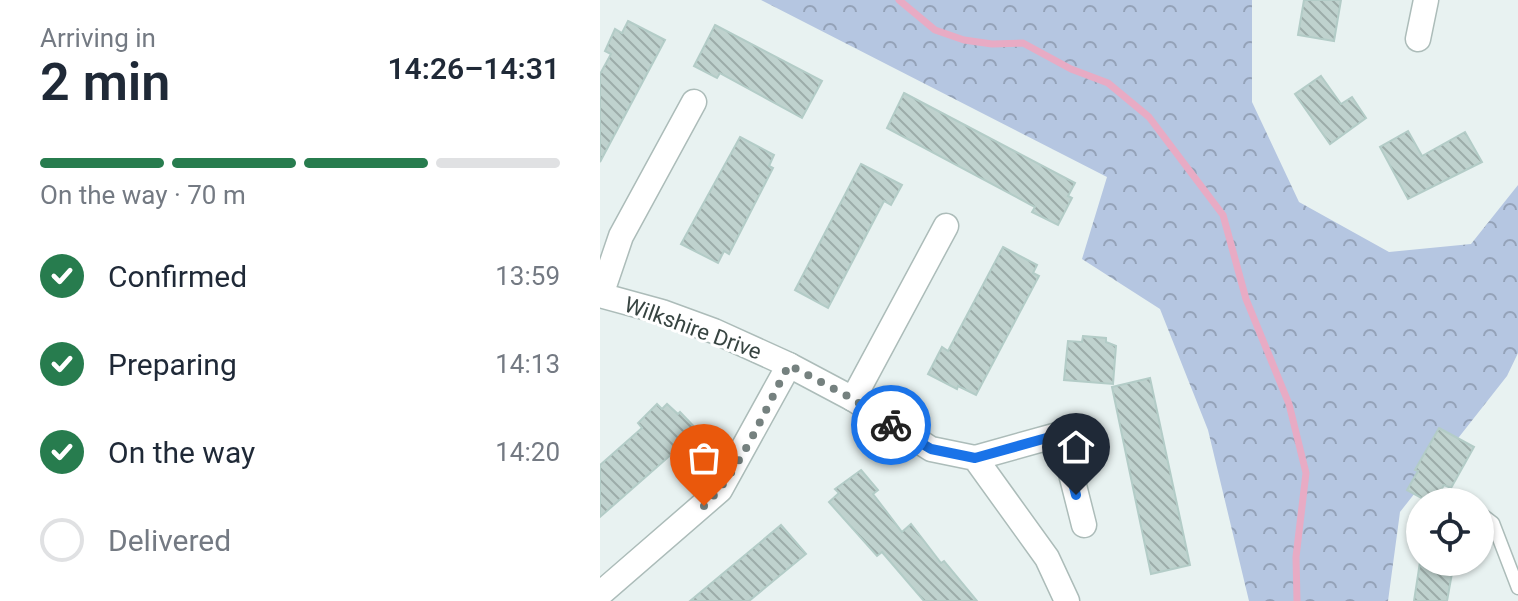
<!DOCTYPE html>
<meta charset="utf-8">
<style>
body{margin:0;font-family:Roboto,sans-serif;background:#f6f6f7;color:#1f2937;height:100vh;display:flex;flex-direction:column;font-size:30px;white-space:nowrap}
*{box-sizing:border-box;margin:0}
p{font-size:26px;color:#747a83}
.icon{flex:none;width:44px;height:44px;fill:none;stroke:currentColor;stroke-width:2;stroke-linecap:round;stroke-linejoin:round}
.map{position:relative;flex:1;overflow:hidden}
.side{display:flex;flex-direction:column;background:#fff;width:600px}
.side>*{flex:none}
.buttons{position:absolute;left:806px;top:488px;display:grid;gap:16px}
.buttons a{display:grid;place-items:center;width:88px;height:88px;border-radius:50%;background:#fff;box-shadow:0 2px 6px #0004;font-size:40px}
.pin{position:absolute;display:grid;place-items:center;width:68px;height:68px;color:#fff;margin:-82px -34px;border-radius:50% 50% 50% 0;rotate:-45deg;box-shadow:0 0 8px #0007}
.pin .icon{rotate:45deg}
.courier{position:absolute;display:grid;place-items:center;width:80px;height:80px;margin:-40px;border:6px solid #1a73e8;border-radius:50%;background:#fff;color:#222;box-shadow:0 2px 10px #0007}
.headline em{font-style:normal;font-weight:600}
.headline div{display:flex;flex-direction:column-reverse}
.headline{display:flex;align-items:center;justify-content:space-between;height:136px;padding:0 40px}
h1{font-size:52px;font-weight:600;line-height:60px}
.bar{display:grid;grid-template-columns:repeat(4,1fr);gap:12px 8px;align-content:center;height:96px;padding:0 40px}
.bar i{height:10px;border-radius:6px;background:#e0e1e3}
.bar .active{background:#277c4e}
.bar p{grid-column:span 4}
ol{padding:0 40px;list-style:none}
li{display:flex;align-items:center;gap:24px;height:88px}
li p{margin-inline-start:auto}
li .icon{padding:8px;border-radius:50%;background:#277c4e;color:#fff;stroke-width:4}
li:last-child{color:#747a83}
li i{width:44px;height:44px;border:4px solid #e0e1e3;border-radius:50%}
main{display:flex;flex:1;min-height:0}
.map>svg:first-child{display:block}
</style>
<main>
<section class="side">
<div class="headline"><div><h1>2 min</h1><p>Arriving in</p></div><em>14:26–14:31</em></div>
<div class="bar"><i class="active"></i><i class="active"></i><i class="active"></i><i></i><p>On the way · 70 m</p></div>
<ol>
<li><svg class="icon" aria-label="check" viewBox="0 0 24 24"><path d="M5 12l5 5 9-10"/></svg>Confirmed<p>13:59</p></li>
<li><svg class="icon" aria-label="check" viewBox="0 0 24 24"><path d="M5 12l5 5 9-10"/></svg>Preparing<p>14:13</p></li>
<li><svg class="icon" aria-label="check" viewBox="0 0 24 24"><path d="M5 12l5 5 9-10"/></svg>On the way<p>14:20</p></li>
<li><i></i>Delivered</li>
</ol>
</section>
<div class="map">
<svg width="918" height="601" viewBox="0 0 918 601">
<defs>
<pattern id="forest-crowns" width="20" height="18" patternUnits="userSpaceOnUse" patternTransform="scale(2)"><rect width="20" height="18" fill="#b5c6e1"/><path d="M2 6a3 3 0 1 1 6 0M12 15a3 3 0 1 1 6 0" fill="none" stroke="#94a2b8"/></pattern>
<pattern id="building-back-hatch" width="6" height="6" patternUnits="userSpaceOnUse" patternTransform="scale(2)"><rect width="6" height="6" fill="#bfd2ce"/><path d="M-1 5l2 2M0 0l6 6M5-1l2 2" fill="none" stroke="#9caca9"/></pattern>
</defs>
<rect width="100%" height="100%" fill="#e8f2f1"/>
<path fill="url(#forest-crowns)" d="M 161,0 L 652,0 L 652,102 L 699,202 L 789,252 L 871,244 L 918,185 L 918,353 L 907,376 L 800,512 L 788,601 L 649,601 L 608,430 L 560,309 L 482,259 L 507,177 Z"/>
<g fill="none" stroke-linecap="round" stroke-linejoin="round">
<path stroke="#e8abc4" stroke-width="7" d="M 299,0 L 335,30 L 364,40 L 392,44 L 423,43 L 471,69 L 508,83 L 549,117 L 623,215 L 646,299 L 689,404 L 706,473 L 696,557 L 697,601"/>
</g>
<g fill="url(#building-back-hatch)" stroke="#b3ccc7" stroke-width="2">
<path d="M 704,0 L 741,0 L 734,41 L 698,35 Z"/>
<path d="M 28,21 L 65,40 L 0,162 L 0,74 L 11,54 L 5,51 L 15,29 L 22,33 Z"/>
<path d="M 115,25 L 222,81 L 202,118 L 120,73 L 117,78 L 94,66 Z"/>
<path d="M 721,76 L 741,104 L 752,97 L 766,118 L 730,144 L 695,94 Z"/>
<path d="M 304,93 L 475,183 L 468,196 L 472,198 L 458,225 L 432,212 L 435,207 L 287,128 Z"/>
<path d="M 808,131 L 822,156 L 865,132 L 882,162 L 808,199 L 780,147 Z"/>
<path d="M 140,137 L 174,155 L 169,166 L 173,168 L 129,254 L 124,251 L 118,263 L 81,244 Z"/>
<path d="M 261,164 L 302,185 L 291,205 L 284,201 L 228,308 L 195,290 Z"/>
<path d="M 403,247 L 437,265 L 433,273 L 439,276 L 376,395 L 358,386 L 357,389 L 328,374 L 342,347 L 348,351 Z"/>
<path d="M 483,336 L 506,338 L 506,342 L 516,346 L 513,384 L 464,380 L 468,341 L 482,342 Z"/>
<path d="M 550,378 L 590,565 L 551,574 L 512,387 Z"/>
<path d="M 57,404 L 62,409 L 67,404 L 78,414 L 80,412 L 102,435 L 78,456 L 74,452 L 0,517 L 0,465 L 42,428 L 38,423 Z"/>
<path d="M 839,428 L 874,447 L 851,488 L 844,485 L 834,502 L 829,502 L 807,490 L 818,471 L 815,470 Z"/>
<path d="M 261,470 L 278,490 L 273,494 L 302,532 L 311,524 L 341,563 L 344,561 L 377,601 L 324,601 L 282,552 L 277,556 L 229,502 L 239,493 L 235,489 Z"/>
<path d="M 181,525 L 206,554 L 149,601 L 90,601 Z"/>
<path d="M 820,562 L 854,562 L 847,601 L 814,601 Z"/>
</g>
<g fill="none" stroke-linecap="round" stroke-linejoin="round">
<defs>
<path id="service" d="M 880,513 L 893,523 L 918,588"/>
<g id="minor">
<path d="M 818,39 L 826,0"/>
<path d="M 0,295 L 62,312 L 114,331 L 189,365 L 253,399 L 331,449 L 375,458 L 447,558 L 467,601"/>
<path d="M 1,295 L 21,236 L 94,102"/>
<path d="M 253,399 L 346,226"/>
<path d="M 375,458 L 461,434 L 484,525"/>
<path d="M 0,594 L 120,490 L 189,365"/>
</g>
</defs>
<use href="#service" stroke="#acbcb9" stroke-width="15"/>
<use href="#minor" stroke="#acbcb9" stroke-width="27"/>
<use href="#service" stroke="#fff" stroke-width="12"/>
<use href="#minor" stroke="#fff" stroke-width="24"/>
</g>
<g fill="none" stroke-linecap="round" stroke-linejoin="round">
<path stroke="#75817f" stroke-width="8" stroke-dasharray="0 14.4" d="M 104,506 C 142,468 163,413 189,365 L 253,399 L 291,425"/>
<path stroke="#1a73e8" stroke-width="10" d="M 291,425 L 331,449 L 375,458 L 461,434 L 476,495"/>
</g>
<g text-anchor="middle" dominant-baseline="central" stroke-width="6" stroke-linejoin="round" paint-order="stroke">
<g font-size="22" fill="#374441" stroke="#fff">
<text transform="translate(93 328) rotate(20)">Wilkshire Drive</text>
</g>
</g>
</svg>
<div class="buttons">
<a><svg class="icon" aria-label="locate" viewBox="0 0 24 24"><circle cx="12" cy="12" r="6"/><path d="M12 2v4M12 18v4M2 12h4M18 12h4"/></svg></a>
</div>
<div class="pin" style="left:104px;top:506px;background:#ea580c"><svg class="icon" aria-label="bag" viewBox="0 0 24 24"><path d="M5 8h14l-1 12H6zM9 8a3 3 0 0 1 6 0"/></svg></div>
<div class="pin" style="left:476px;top:495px;background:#1f2937"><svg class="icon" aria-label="home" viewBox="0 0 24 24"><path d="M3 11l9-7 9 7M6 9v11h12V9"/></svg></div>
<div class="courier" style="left:291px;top:425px"><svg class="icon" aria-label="bike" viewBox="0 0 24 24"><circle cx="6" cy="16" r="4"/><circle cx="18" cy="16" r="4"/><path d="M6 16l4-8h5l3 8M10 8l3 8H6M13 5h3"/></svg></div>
</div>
</main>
